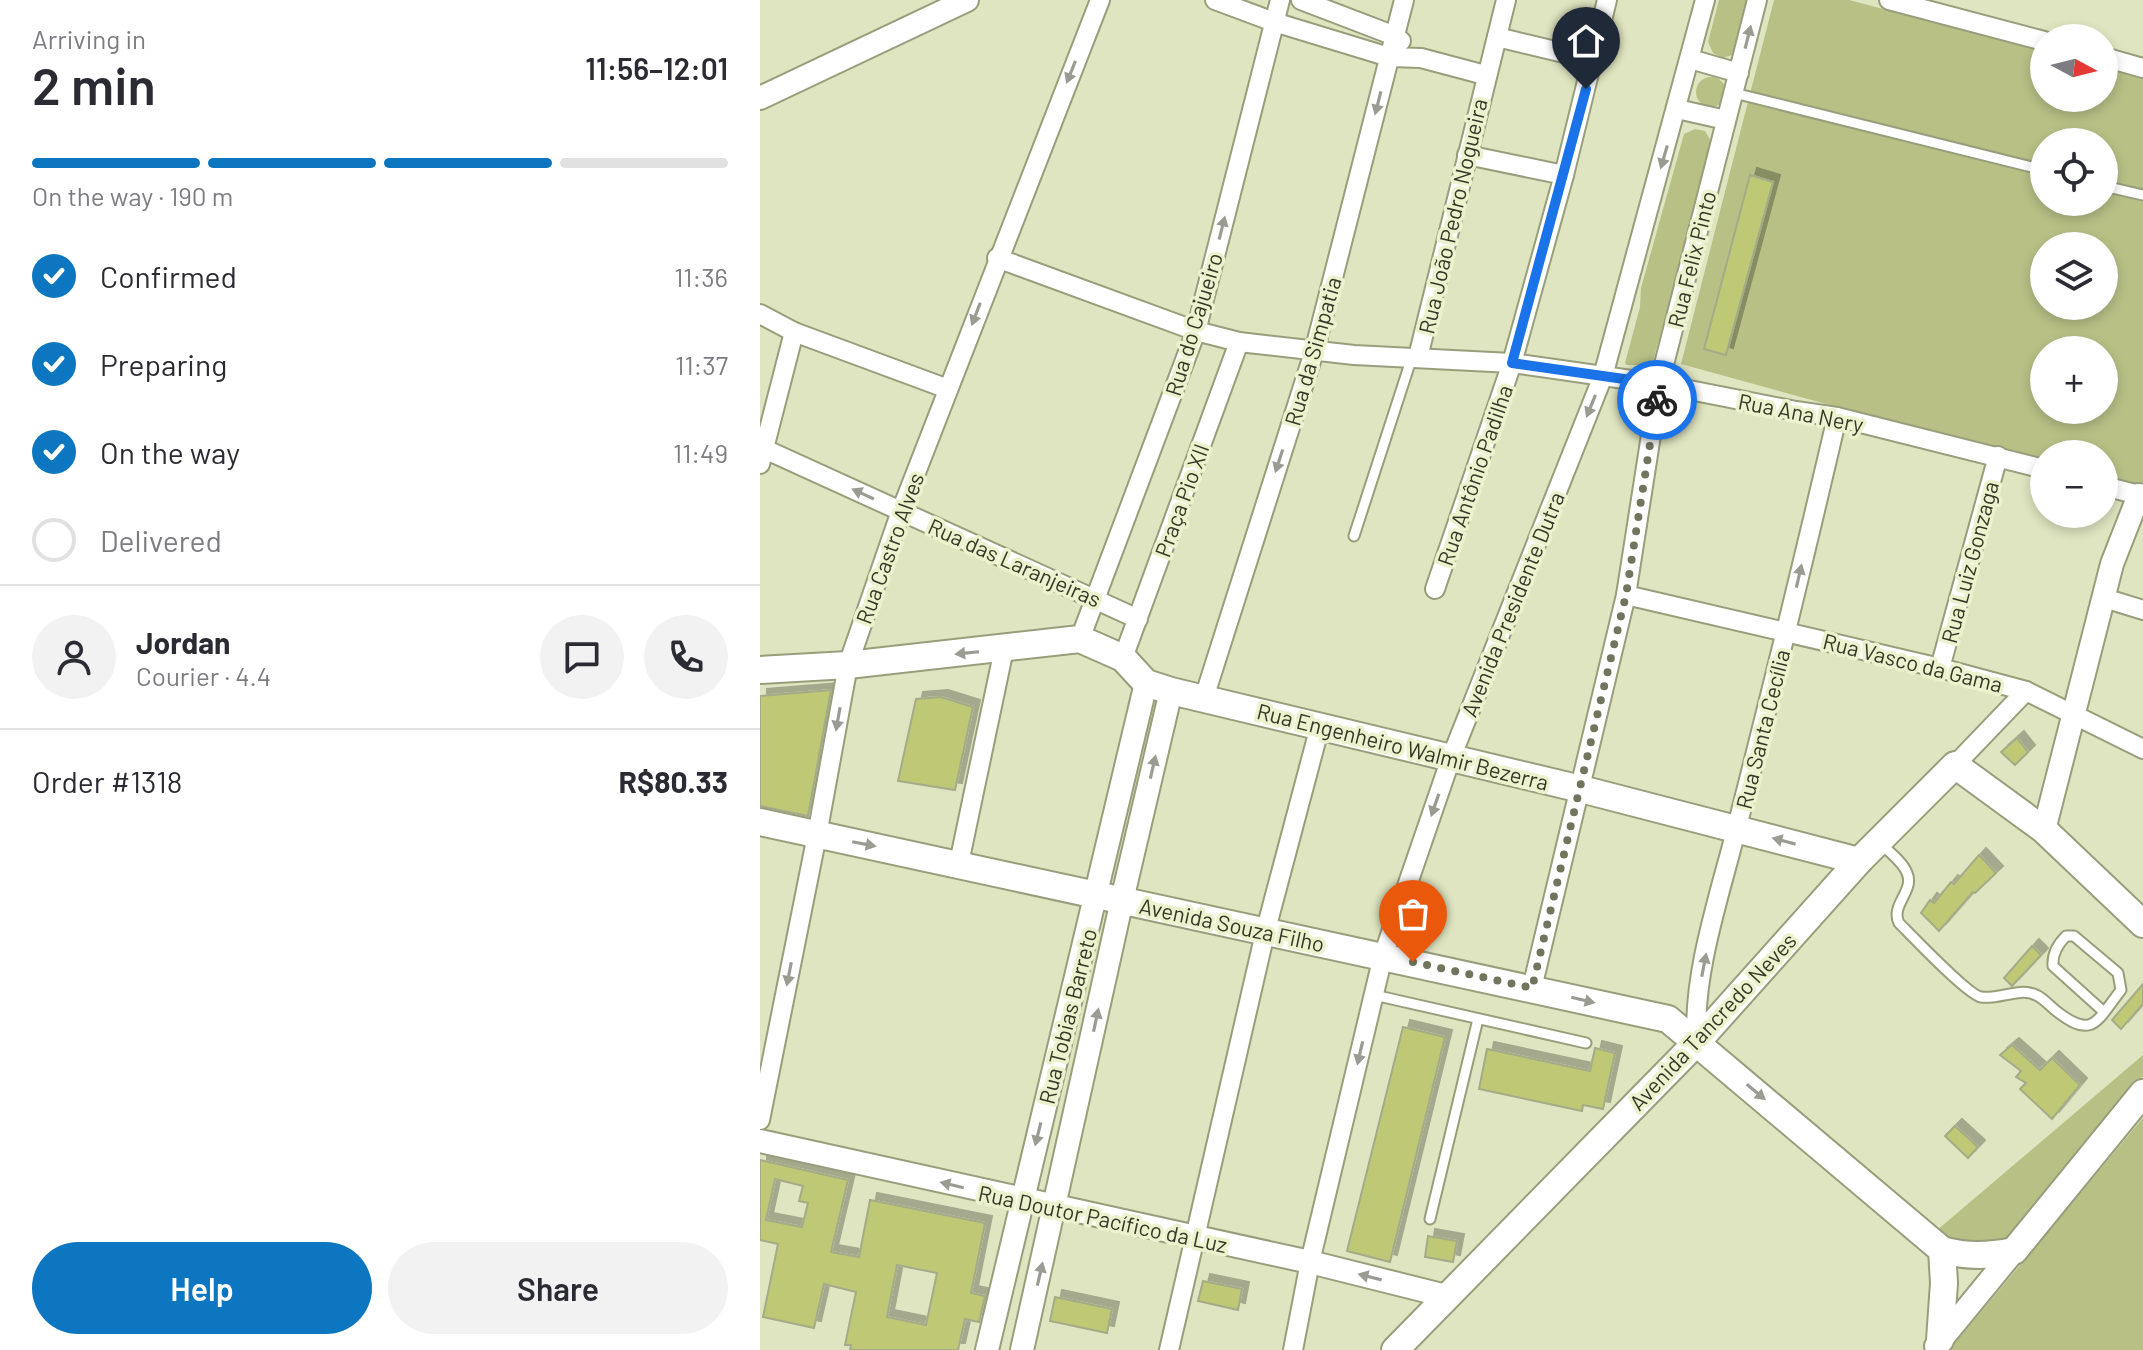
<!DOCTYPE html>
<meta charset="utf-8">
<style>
body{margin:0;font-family:Barlow,sans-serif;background:#f2f2f3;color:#2b2b33;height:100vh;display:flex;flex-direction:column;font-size:30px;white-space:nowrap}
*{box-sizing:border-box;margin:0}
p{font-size:26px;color:#7c7c81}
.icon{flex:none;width:44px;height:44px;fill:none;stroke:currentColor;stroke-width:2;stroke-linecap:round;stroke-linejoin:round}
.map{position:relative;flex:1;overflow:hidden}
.drawer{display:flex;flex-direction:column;background:#fff;width:760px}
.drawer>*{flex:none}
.needle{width:52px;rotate:97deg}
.tools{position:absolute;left:1270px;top:24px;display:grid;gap:16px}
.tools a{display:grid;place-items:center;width:88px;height:88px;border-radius:50%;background:#fff;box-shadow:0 4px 12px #0003;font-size:40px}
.pin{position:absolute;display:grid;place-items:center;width:68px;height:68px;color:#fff;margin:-82px -34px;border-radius:50% 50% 50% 0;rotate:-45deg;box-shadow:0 0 8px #0007}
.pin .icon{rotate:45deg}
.courier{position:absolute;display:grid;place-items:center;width:80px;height:80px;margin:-40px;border:6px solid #1a73e8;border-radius:50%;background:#fff;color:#222;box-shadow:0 2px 10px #0007}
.summary em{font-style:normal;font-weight:600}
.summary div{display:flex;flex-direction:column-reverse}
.summary{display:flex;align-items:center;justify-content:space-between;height:136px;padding:0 32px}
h1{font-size:52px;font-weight:600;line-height:60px}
.bar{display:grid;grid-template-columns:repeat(4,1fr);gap:12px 8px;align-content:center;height:96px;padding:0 32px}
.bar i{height:10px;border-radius:6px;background:#e1e1e2}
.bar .on{background:#0c76c1}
.bar p{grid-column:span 4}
.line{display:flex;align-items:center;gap:20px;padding:0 32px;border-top:2px solid #e1e1e2}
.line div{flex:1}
.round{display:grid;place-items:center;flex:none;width:84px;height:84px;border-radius:42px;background:#f2f2f3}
ol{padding:0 32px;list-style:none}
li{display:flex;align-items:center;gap:24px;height:88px}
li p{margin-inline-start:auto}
li .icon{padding:8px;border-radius:50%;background:#0c76c1;color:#fff;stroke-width:4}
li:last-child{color:#7c7c81}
li i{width:44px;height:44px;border:4px solid #e1e1e2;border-radius:50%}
.action{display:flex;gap:16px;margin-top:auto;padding:16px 32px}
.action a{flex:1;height:92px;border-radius:48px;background:#0c76c1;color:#fff;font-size:32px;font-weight:600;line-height:92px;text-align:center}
.action a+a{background:#f2f2f3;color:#2b2b33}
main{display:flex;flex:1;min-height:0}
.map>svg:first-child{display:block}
</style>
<main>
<section class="drawer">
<div class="summary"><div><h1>2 min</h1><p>Arriving in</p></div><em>11:56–12:01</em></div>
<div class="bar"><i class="on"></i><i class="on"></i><i class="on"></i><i></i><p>On the way · 190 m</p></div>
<ol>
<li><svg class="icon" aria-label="check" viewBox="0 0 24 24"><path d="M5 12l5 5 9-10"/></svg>Confirmed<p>11:36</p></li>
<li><svg class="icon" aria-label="check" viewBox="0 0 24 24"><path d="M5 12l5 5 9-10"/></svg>Preparing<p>11:37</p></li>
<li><svg class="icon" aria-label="check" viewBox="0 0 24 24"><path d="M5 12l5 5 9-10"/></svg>On the way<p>11:49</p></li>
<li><i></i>Delivered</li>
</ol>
<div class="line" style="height:144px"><a class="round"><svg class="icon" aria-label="person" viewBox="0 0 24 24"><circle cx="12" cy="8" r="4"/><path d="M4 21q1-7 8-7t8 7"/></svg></a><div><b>Jordan</b><p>Courier · 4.4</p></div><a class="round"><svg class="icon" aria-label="chat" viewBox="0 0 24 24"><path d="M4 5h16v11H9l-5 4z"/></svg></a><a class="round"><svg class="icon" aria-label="phone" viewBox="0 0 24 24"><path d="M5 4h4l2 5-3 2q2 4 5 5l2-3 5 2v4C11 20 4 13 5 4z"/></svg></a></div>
<div class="line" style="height:104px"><div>Order #1318</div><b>R$80.33</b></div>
<div class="action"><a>Help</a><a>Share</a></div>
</section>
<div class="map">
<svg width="1383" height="1350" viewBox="0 0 1383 1350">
<defs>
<filter id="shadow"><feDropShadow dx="7" dy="-7" stdDeviation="0" flood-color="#0004"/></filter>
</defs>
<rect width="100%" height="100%" fill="#dfe5c0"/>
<g fill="#b8c086" fill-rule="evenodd">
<path d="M 959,0 L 991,0 L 975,54 L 963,58 L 953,53 L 948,42 Z"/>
<path d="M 1014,0 L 1089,0 L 1284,51 L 1284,98 L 1344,98 L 1344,67 L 1383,77 L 1383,492 L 1344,481 L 1344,454 L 1284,454 L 1284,464 L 921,364 ZM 1284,142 L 1344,142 L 1344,202 L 1284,202 ZM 1284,246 L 1344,246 L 1344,306 L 1284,306 ZM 1284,350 L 1344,350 L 1344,410 L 1284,410 Z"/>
<circle cx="951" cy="92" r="15"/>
<path d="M 935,129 L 945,131 L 952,143 L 892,365 L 867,365 L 865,363 L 880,307 L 881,288 L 924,134 Z"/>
<path d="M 1383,1055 L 1383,1076 L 1251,1241 C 1224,1244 1199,1245 1176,1231 Z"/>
<path d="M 1383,1118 L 1383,1350 L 1189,1350 Z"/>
</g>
<g fill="#bec875" stroke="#a5ab88" stroke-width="2" fill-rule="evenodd" filter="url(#shadow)">
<path d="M 990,175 L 1013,182 L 966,355 L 944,349 Z"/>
<path d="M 71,690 L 48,816 L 0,806 L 0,696 Z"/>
<path d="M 181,697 L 213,707 L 195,790 L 138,781 L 156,699 Z"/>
<path d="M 1257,738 L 1268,752 L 1255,765 L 1241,752 Z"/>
<path d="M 1219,855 L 1236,873 L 1215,893 L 1213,892 L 1179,931 L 1161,913 L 1170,900 L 1174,903 L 1191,882 L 1194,884 Z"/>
<path d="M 1272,946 L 1281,955 L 1252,986 L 1244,978 Z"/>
<path d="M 1383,984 L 1383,1004 L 1361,1029 L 1352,1020 Z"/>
<path d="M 643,1027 L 685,1037 L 630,1262 L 587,1251 Z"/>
<path d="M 1252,1045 L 1280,1070 L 1292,1058 L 1320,1085 L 1292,1119 L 1260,1089 L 1266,1083 L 1256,1077 L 1261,1071 L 1240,1055 Z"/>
<path d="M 835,1048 L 855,1053 L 843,1109 L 823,1105 L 822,1111 L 719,1089 L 727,1049 L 830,1071 Z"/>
<path d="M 1195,1126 L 1218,1147 L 1208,1158 L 1185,1136 Z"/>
<path d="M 0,1160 L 88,1180 L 71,1252 L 99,1257 L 110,1200 L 225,1223 L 211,1293 L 225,1296 L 219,1322 L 205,1319 L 198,1350 L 90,1350 L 91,1345 L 85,1345 L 96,1292 L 64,1284 L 54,1328 L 3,1317 L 18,1244 L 0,1240 ZM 15,1179 L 43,1186 L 39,1201 L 48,1203 L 42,1227 L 6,1220 ZM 137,1265 L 177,1273 L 166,1325 L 127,1317 Z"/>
<path d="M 668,1236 L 697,1241 L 693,1262 L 665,1257 Z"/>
<path d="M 443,1281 L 482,1289 L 478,1310 L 438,1301 Z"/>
<path d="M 295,1297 L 352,1309 L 347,1333 L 290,1321 Z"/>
</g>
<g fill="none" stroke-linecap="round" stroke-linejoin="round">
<defs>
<g id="service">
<path d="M 974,93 L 1284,170"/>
<path d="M 1344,186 L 1383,195"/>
<path d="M 594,536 L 652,357"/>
<path d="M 1120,843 C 1129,852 1143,862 1147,873 C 1155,891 1130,905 1139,923 C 1153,937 1208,995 1221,997 C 1239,1000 1259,987 1276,995 C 1283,998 1289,1005 1295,1010 C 1333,1040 1336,1022 1361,990 L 1358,973 L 1314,936 L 1306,936 C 1297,945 1292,954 1293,966 L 1344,1012"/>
<path d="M 614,995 L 826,1043"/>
<path d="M 670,1219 L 718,1019"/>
</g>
<g id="minor">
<path d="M 455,0 L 514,22 L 629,57 L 661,58 L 725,75"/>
<path d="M 541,0 L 635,36 L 641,41"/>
<path d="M 1129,0 L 1284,41"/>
<path d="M 737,37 L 833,60"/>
<path d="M 1344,57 L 1383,68"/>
<path d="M 930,59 L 979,73"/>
<path d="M 917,109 L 966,120"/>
<path d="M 707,155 L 804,175"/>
<path d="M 237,258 L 436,331 L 479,342 L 594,355 L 752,363 L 899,384 L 1036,411 L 1077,417 L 1284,469"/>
<path d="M 0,314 L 34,332 L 188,389"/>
<path d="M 658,357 L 746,0"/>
<path d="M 0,447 L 378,619"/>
<path d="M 0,464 L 34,332"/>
<path d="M 1344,486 L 1379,495"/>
<path d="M 675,589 L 752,363 L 804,175 L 847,0"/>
<path d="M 866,595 L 1180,668 L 1266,691 L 1383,749"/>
<path d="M 1344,598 L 1383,610"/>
<path d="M 320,639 L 436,331 L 520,0"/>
<path d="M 363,658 L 479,342"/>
<path d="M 1180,668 L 1238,456"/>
<path d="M 444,698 L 554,352 L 644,0"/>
<path d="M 1195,765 L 1266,691"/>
<path d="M 199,863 L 244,649"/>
<path d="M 772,988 L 866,595 L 899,384 L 997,0"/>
<path d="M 937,1042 C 931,974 964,882 980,815 C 1014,682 1046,550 1077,417"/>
<path d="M 0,1120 L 57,835 L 88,665 L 141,511 L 340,0"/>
<path d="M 409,1350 L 505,933 L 560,726"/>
<path d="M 533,1350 L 550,1262 L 623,956 L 691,758 L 843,376 L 945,0"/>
</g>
<g id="tertiary">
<path d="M 0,98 L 207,0"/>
<path d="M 1284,830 L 1352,564 L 1379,495 L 1383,496"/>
<path d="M 0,1141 L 550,1262 L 686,1296"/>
<path d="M 1176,1346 L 1254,1251"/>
<path d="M 227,1350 L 386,683"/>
<path d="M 262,1350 L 362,900 L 411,691"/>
</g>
<g id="secondary">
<path d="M 0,670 L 88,665 L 320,639 L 363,658 L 386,683 L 411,691 L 821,789 L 1099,861"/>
<path d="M 0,822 L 908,1019 L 1182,1250 C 1208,1257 1228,1256 1254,1251 L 1383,1093"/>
<path d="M 1180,1340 L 1184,1283 L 1182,1250"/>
<path d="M 635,1350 L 937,1042 L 1099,861 L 1195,765 L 1284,830 L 1383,924"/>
</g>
</defs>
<use href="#service" stroke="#989e7b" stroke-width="13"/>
<use href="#minor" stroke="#989e7b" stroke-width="22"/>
<use href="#tertiary" stroke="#989e7b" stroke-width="26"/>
<use href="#secondary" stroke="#989e7b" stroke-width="30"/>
<use href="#service" stroke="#fff" stroke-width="9"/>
<use href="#minor" stroke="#fff" stroke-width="18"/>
<use href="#tertiary" stroke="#fff" stroke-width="22"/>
<use href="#secondary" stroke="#fff" stroke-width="26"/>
</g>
<defs><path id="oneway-solid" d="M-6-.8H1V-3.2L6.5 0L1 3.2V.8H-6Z" transform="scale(2)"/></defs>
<g fill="#9a9c94">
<use href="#oneway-solid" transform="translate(988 37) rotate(-76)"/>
<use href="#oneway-solid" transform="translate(311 72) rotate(112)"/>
<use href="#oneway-solid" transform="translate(618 103) rotate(104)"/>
<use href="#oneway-solid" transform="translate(904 157) rotate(106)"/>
<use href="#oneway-solid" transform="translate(462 228) rotate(-76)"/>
<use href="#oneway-solid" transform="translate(216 314) rotate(111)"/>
<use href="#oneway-solid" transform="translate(831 406) rotate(112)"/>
<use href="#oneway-solid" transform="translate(519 461) rotate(108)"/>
<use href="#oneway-solid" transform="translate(103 494) rotate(-155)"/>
<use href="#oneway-solid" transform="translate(1039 576) rotate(-77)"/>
<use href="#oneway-solid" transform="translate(207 653) rotate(174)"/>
<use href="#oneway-solid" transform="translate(78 719) rotate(100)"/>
<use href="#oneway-solid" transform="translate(393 767) rotate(-77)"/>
<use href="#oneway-solid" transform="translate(675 805) rotate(109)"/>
<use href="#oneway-solid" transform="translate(1024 841) rotate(-165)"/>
<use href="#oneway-solid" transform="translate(104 844) rotate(11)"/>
<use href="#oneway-solid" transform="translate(944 965) rotate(-79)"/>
<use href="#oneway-solid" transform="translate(29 974) rotate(101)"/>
<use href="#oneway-solid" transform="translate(823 1000) rotate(13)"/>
<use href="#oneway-solid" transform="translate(336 1020) rotate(-78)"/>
<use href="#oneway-solid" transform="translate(600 1053) rotate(103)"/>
<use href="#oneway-solid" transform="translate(996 1092) rotate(40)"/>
<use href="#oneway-solid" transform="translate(278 1134) rotate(104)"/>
<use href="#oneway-solid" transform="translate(192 1185) rotate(-167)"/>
<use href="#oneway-solid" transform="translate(280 1274) rotate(-77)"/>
<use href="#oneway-solid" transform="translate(610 1277) rotate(-166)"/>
</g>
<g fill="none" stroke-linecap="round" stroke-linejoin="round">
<path stroke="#70755e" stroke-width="8" stroke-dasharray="0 14.4" d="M 653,962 L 772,988 L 866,595 L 897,400"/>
<path stroke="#1a73e8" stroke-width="10" d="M 826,89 L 752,363 L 899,384 L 897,400"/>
</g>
<g text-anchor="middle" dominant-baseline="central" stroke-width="7" stroke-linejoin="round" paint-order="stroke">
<g font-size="22" fill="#353829" stroke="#ecf2cd">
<text transform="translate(692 216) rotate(-77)">Rua João Pedro Nogueira</text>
<text transform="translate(931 259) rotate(-76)">Rua Felix Pinto</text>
<text transform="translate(433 324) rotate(-73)">Rua do Cajueiro</text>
<text transform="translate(552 351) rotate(-74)">Rua da Simpatia</text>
<text transform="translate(1041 412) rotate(11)">Rua Ana Nery</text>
<text transform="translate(714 475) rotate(-71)">Rua Antônio Padilha</text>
<text transform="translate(421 500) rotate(-70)">Praça Pio XII</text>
<text transform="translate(129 548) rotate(-70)">Rua Castro Alves</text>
<text transform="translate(255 562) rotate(24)">Rua das Laranjeiras</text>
<text transform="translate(1209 562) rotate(-75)">Rua Luiz Gonzaga</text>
<text transform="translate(752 604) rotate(-68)">Avenida Presidente Dutra</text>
<text transform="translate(1153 662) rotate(14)">Rua Vasco da Gama</text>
<text transform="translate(1002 729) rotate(-76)">Rua Santa Cecília</text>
<text transform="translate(643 746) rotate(14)">Rua Engenheiro Walmir Bezerra</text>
<text transform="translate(472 924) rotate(12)">Avenida Souza Filho</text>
<text transform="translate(307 1016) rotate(-76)">Rua Tobias Barreto</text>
<text transform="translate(952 1021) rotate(-47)">Avenida Tancredo Neves</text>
<text transform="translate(343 1218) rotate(12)">Rua Doutor Pacífico da Luz</text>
</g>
</g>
</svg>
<div class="tools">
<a><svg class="needle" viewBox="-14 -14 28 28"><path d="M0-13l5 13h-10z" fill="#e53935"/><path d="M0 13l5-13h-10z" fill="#7c7c81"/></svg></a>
<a><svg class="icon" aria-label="locate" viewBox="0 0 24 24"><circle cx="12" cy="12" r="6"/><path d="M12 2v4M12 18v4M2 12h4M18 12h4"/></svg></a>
<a><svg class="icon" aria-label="layers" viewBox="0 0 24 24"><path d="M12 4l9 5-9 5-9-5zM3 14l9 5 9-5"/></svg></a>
<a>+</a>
<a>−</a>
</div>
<div class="pin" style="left:653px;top:962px;background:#ea580c"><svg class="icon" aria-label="bag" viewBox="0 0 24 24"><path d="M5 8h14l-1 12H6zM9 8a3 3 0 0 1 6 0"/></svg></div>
<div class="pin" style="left:826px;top:89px;background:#1f2937"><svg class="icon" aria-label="home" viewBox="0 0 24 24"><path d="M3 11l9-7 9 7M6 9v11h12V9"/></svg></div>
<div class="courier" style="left:897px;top:400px"><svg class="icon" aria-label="bike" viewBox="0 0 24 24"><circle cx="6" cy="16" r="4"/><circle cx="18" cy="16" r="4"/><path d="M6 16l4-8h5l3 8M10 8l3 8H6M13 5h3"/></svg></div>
</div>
</main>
